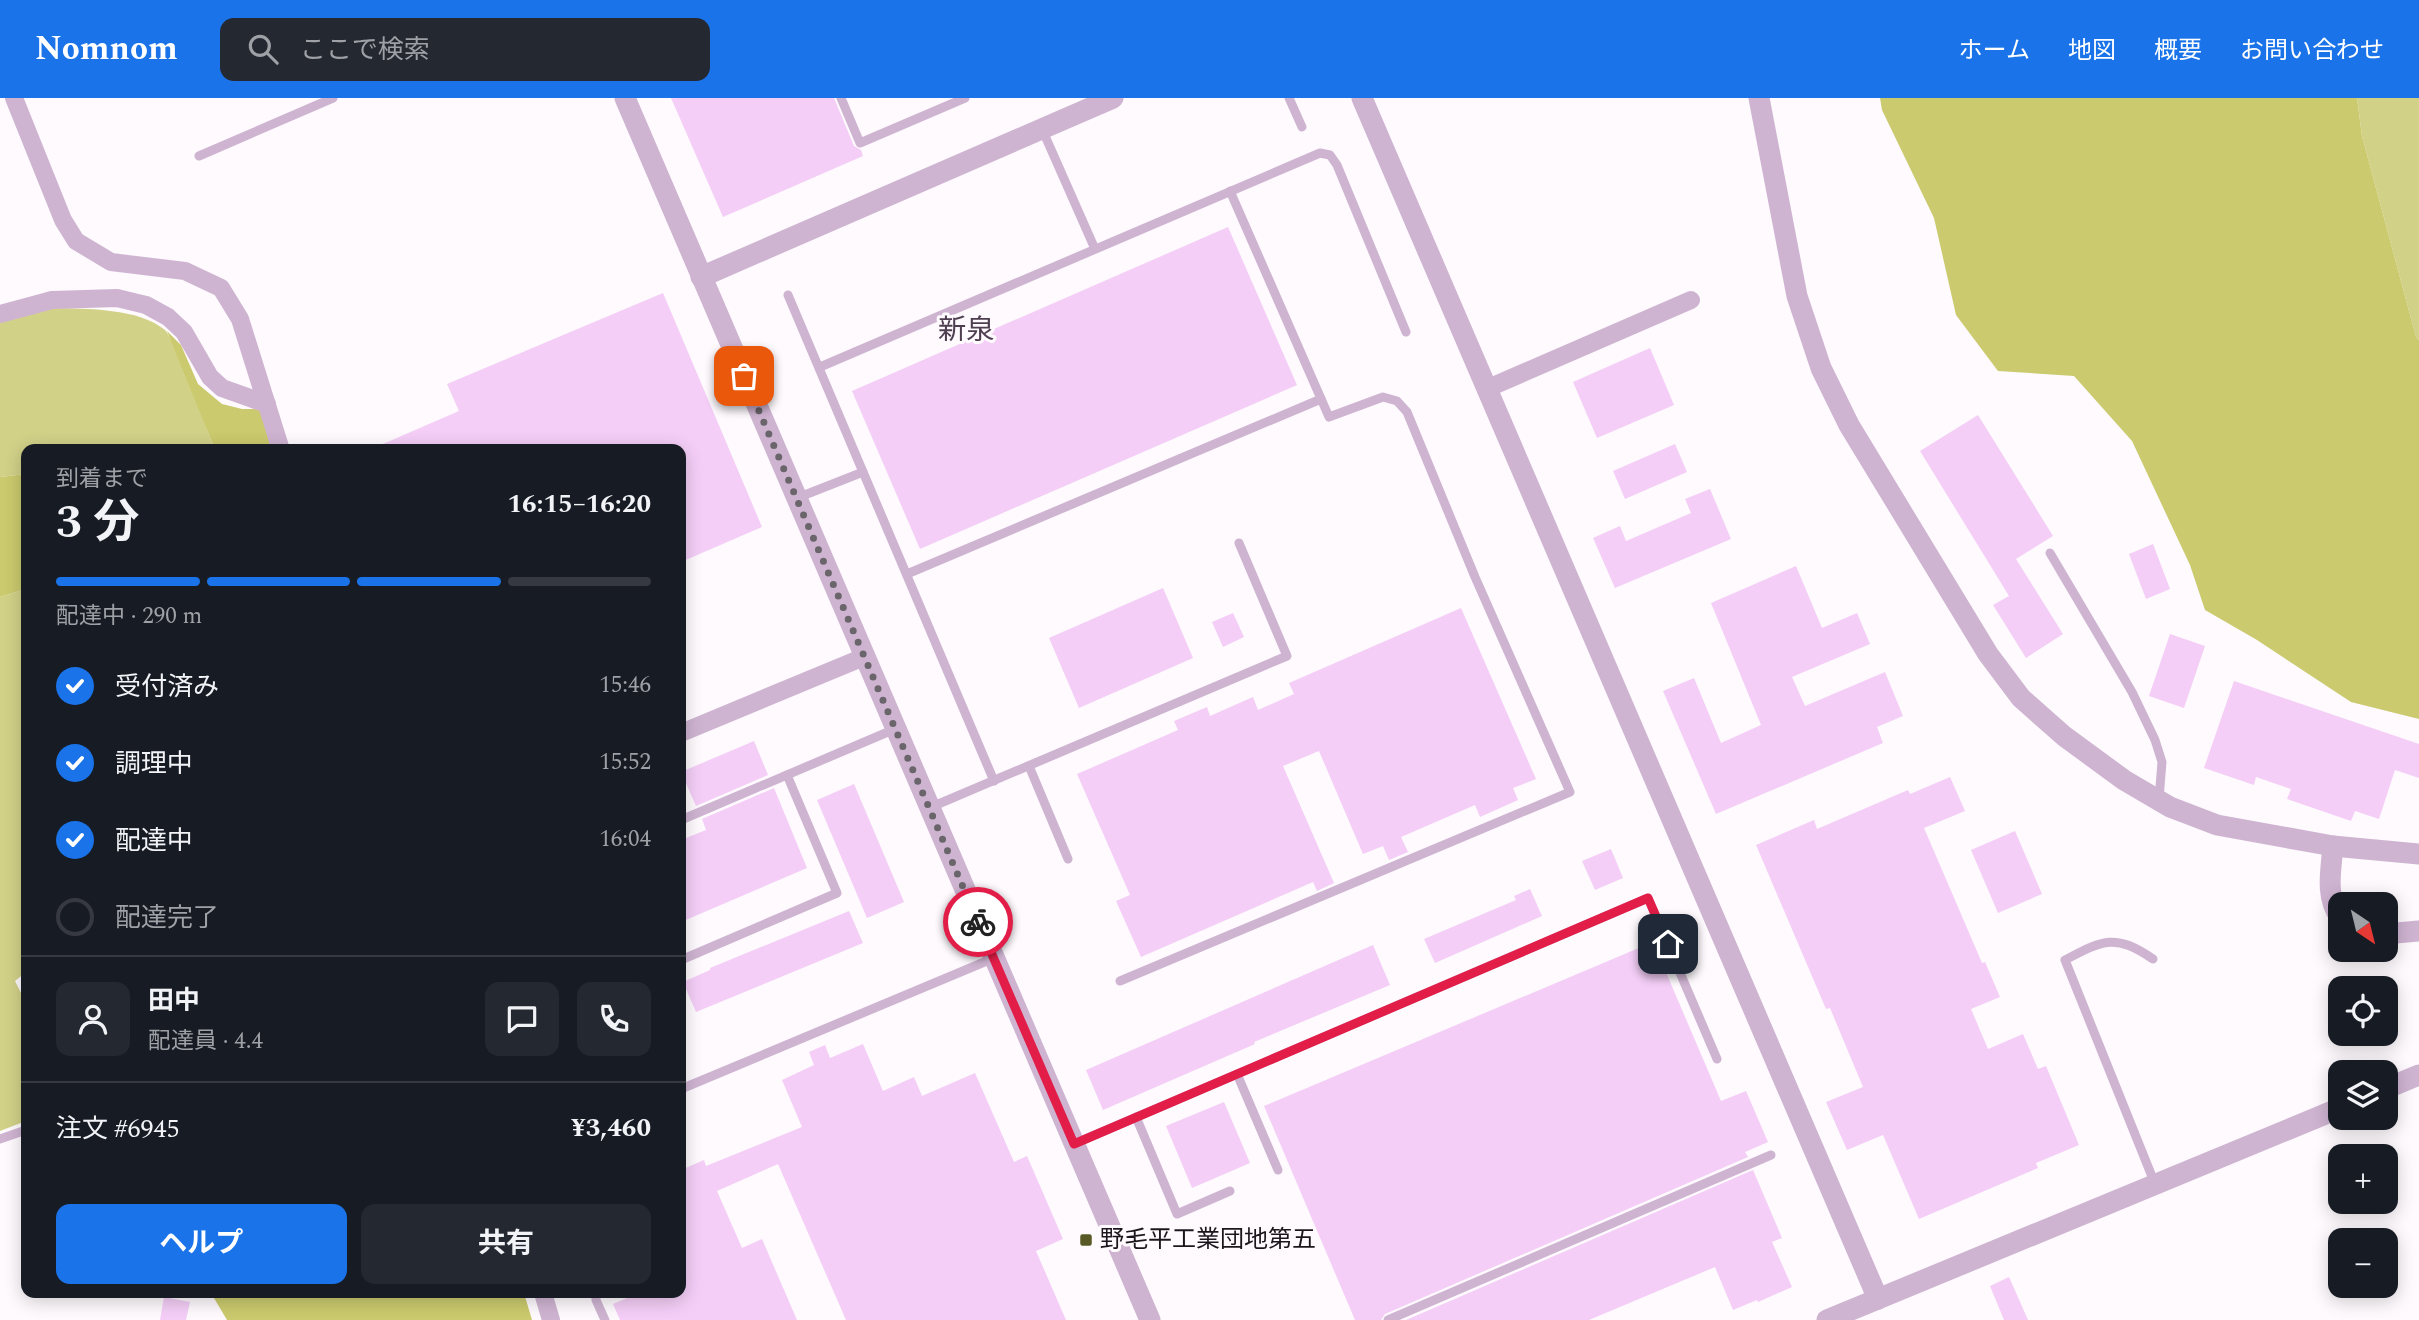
<!DOCTYPE html>
<html lang="ja">
<meta charset="utf-8">
<style>
body{margin:0;font-family:Spectral,"Noto Sans JP",serif;background:#242831;color:#f1f3f6;height:100vh;display:flex;flex-direction:column;font-size:26px;white-space:nowrap}
*{box-sizing:border-box;margin:0}
p{font-size:23px;color:#9ea1a6}
.icon{flex:none;width:38px;height:38px;fill:none;stroke:currentColor;stroke-width:2;stroke-linecap:round;stroke-linejoin:round}
.map{position:relative;flex:1;overflow:hidden}
.drawer{position:absolute;left:21px;top:346px;width:665px;height:854px;display:flex;flex-direction:column;background:#171b24;border-radius:14px;box-shadow:0 4px 18px #0003}
.drawer>*{flex:none}
.needle{width:46px;rotate:145deg}
.controls{position:absolute;left:2328px;top:794px;display:grid;gap:14px}
.controls a{display:grid;place-items:center;width:70px;height:70px;border-radius:14px;background:#171b24;box-shadow:0 4px 18px #0003;font-size:35px}
.pin{position:absolute;display:grid;place-items:center;width:60px;height:60px;color:#fff;margin:-30px;border-radius:14px;box-shadow:0 4px 10px #0006}
.courier{position:absolute;display:grid;place-items:center;width:70px;height:70px;margin:-35px;border:5px solid #e11d48;border-radius:50%;background:#fff;color:#222;box-shadow:0 2px 9px #0007}
.summary em{font-style:normal;font-weight:700}
.summary div{display:flex;flex-direction:column-reverse}
.summary{display:flex;align-items:center;justify-content:space-between;height:119px;padding:0 35px}
h1{font-size:46px;font-weight:700;line-height:52px}
.bar{display:grid;grid-template-columns:repeat(4,1fr);gap:10px 7px;align-content:center;height:84px;padding:0 35px}
.bar i{height:9px;border-radius:5px;background:#363941}
.bar .active{background:#1a73e8}
.bar p{grid-column:span 4}
.line{display:flex;align-items:center;gap:18px;padding:0 35px;border-top:2px solid #363941}
.line div{flex:1}
.round{display:grid;place-items:center;flex:none;width:74px;height:74px;border-radius:14px;background:#242831}
ol{padding:0 35px;list-style:none}
li{display:flex;align-items:center;gap:21px;height:77px}
li p{margin-inline-start:auto}
li .icon{padding:7px;border-radius:50%;background:#1a73e8;color:#fff;stroke-width:4}
li:last-child{color:#9ea1a6}
li i{width:38px;height:38px;border:4px solid #363941;border-radius:50%}
.action{display:flex;gap:14px;margin-top:auto;padding:14px 35px}
.action a{flex:1;height:80px;border-radius:14px;background:#1a73e8;color:#fff;font-size:28px;font-weight:700;line-height:80px;text-align:center}
.action a+a{background:#242831;color:#f1f3f6}
header{display:flex;align-items:center;gap:42px;box-sizing:border-box;height:98px;padding:0 35px;background:#1a73e8;color:#fff}
header strong{font-size:33px}
nav{display:flex;gap:38px;margin-inline-start:auto;font-size:24px}
.search{width:490px;height:63px;background:#242831;display:flex;align-items:center;gap:18px;box-sizing:border-box;padding:0 24px;border-radius:14px;color:#9ea1a6;font-size:26px}
.map>svg:first-child{display:block}
</style>
<header>
<strong>Nomnom</strong>
<div class="search"><svg class="icon" aria-label="search" viewBox="0 0 24 24"><circle cx="10" cy="10" r="6"/><path d="M15 15l6 6"/></svg>ここで検索</div>
<nav><a>ホーム</a><a>地図</a><a>概要</a><a>お問い合わせ</a></nav>
</header>
<div class="map">
<svg width="2419" height="1222" viewBox="0 0 2419 1222">
<rect width="100%" height="100%" fill="#fefafe"/>
<g fill="#d2d188">
<path d="M 2357,0 L 2419,0 L 2419,242 L 2416,239 L 2362,38 Z"/>
<path d="M 55,210 C 87,211 139,210 165,232 C 173,238 208,335 215,352 L 26,352 L 26,376 L 0,379 L 0,224 Z"/>
<path d="M 26,491 L 26,874 L 15,883 L 26,905 L 26,1023 L 0,1033 L 0,499 Z"/>
</g>
<g fill="#cbca6e">
<path d="M 1880,0 L 2357,0 L 2362,38 L 2416,239 L 2419,242 L 2419,621 L 2351,604 L 2257,542 L 2205,512 L 2190,467 L 2132,343 L 2074,278 L 1998,273 L 1956,217 L 1934,120 L 1882,12 Z"/>
<path d="M 167,233 L 181,247 L 198,286 L 222,306 L 242,311 L 260,311 L 272,352 L 215,352 Z"/>
<path d="M 26,376 L 26,491 L 0,499 L 0,379 Z"/>
<path d="M 211,1195 L 524,1195 L 532,1222 L 227,1222 Z"/>
</g>
<g fill="#f4cef7">
<path d="M 671,0 L 834,0 L 854,48 L 861,52 L 863,58 L 723,119 Z"/>
<path d="M 1228,129 L 1297,287 L 920,451 L 852,293 Z"/>
<path d="M 663,195 L 762,429 L 681,464 L 681,352 L 369,352 L 459,313 L 447,286 Z"/>
<path d="M 1650,250 L 1674,307 L 1597,340 L 1573,284 Z"/>
<path d="M 1978,317 L 2053,438 L 2016,461 L 2063,536 L 2026,560 L 1993,507 L 2009,498 L 1920,353 Z"/>
<path d="M 1675,346 L 1687,374 L 1625,401 L 1613,373 Z"/>
<path d="M 1710,391 L 1731,441 L 1615,490 L 1593,440 L 1620,428 L 1626,443 L 1691,415 L 1685,401 Z"/>
<path d="M 2153,446 L 2170,491 L 2146,501 L 2129,456 Z"/>
<path d="M 1796,468 L 1822,530 L 1857,515 L 1870,546 L 1792,579 L 1805,608 L 1885,574 L 1903,618 L 1877,629 L 1883,645 L 1716,716 L 1663,593 L 1694,580 L 1721,645 L 1761,627 L 1711,505 Z"/>
<path d="M 1163,490 L 1193,560 L 1079,610 L 1049,540 Z"/>
<path d="M 1461,510 L 1536,681 L 1513,690 L 1518,702 L 1480,719 L 1475,707 L 1401,739 L 1408,754 L 1389,762 L 1383,748 L 1363,756 L 1319,653 L 1283,668 L 1334,785 L 1317,793 L 1313,784 L 1141,859 L 1116,803 L 1130,797 L 1077,676 L 1178,632 L 1174,623 L 1207,609 L 1210,618 L 1253,599 L 1258,612 L 1294,596 L 1289,585 Z"/>
<path d="M 1233,515 L 1244,539 L 1223,549 L 1212,524 Z"/>
<path d="M 2170,536 L 2205,548 L 2184,610 L 2149,598 Z"/>
<path d="M 2234,583 L 2419,646 L 2419,680 L 2395,672 L 2379,721 L 2355,713 L 2351,723 L 2287,701 L 2291,691 L 2256,679 L 2254,687 L 2204,670 Z"/>
<path d="M 754,643 L 768,677 L 696,708 L 681,674 Z"/>
<path d="M 1950,679 L 1965,713 L 1924,730 L 1982,865 L 1985,864 L 2000,899 L 1971,911 L 1988,951 L 2023,936 L 2038,971 L 2046,968 L 2079,1047 L 2036,1065 L 2038,1070 L 1919,1121 L 1883,1037 L 1847,1052 L 1826,1004 L 1863,989 L 1830,910 L 1826,911 L 1756,747 L 1814,722 L 1817,731 L 1908,692 L 1910,696 Z"/>
<path d="M 854,686 L 904,804 L 867,820 L 817,702 Z"/>
<path d="M 774,690 L 807,770 L 681,824 L 681,742 L 706,732 L 702,721 Z"/>
<path d="M 2015,733 L 2042,796 L 1998,815 L 1971,752 Z"/>
<path d="M 1611,751 L 1623,780 L 1595,792 L 1582,763 Z"/>
<path d="M 1530,791 L 1542,818 L 1435,865 L 1424,841 L 1516,802 L 1514,798 Z"/>
<path d="M 849,813 L 863,845 L 696,914 L 683,884 L 710,872 L 710,870 Z"/>
<path d="M 1653,844 L 1721,1003 L 1746,993 L 1768,1044 L 1745,1054 L 1748,1059 L 1385,1216 L 1381,1222 L 1355,1222 L 1264,1008 Z"/>
<path d="M 1373,847 L 1390,887 L 1254,944 L 1255,946 L 1103,1012 L 1086,972 Z"/>
<path d="M 863,946 L 883,993 L 914,979 L 922,998 L 975,975 L 1014,1064 L 1027,1058 L 1063,1141 L 1036,1153 L 1066,1222 L 846,1222 L 778,1066 L 717,1093 L 742,1150 L 762,1141 L 797,1222 L 620,1222 L 613,1206 L 639,1195 L 681,1195 L 681,1072 L 704,1062 L 706,1068 L 802,1029 L 782,982 L 814,967 L 809,954 L 825,947 L 830,960 Z"/>
<path d="M 1224,1004 L 1250,1065 L 1192,1090 L 1166,1028 Z"/>
<path d="M 1753,1072 L 1782,1140 L 1772,1144 L 1792,1189 L 1758,1204 L 1757,1202 L 1733,1212 L 1715,1169 L 1589,1222 L 1406,1222 Z"/>
<path d="M 2009,1179 L 2028,1222 L 2004,1222 L 1990,1188 Z"/>
<path d="M 164,1199 L 190,1204 L 186,1222 L 160,1222 Z"/>
</g>
<g fill="none" stroke-linecap="round" stroke-linejoin="round">
<g stroke="#cfb4d2" stroke-width="9">
<path d="M 841,0 L 860,45 L 965,0"/>
<path d="M 1289,0 L 1302,29"/>
<path d="M 1042,31 L 1095,151"/>
<path d="M 199,58 L 333,0"/>
<path d="M 788,197 L 994,683"/>
<path d="M 820,269 L 1320,55 L 1330,57 L 1337,67 L 1406,234"/>
<path d="M 797,400 L 863,374"/>
<path d="M 2050,455 L 2132,594 L 2155,642 L 2162,664 L 2159,701"/>
<path d="M 907,476 L 1321,301"/>
<path d="M 1029,668 L 1068,761"/>
<path d="M 929,710 L 1287,558 L 1239,445"/>
<path d="M 681,722 L 895,631"/>
<path d="M 2153,861 C 2115,835 2103,842 2065,862 L 2155,1086"/>
<path d="M 681,862 L 837,795 L 787,677"/>
<path d="M 1120,883 L 1570,694 L 1475,479 L 1407,314 L 1397,303 L 1383,299 L 1329,319 L 1230,93"/>
<path d="M 1237,976 L 1278,1072"/>
<path d="M 681,991 L 994,860"/>
<path d="M 1136,1019 L 1177,1116 L 1230,1093"/>
<path d="M 0,1041 L 26,1032"/>
<path d="M 1076,1045 L 1648,800 L 1717,961"/>
<path d="M 596,1195 L 596,1202 L 605,1222"/>
<path d="M 1388,1222 L 1771,1057"/>
</g>
<g stroke="#cfb4d2" stroke-width="18">
<path d="M 14,0 L 63,122 L 76,143 L 111,164 L 185,173 L 221,190 L 240,221 L 281,352"/>
<path d="M 0,216 L 52,202 L 117,200 L 146,207 L 168,219 L 184,234 L 210,279 L 222,290 L 267,306"/>
<path d="M 1486,291 L 1691,202"/>
<path d="M 681,635 L 864,559"/>
<path d="M 543,1195 L 551,1222"/>
</g>
<g stroke="#cfb4d2" stroke-width="21">
<path d="M 625,0 L 1150,1222"/>
<path d="M 1362,0 L 1878,1201"/>
<path d="M 1759,0 L 1797,198 L 1821,270 L 1849,327 L 1988,556 L 2021,600 L 2064,638 L 2124,682 L 2170,709 L 2217,727 L 2333,748 L 2419,756"/>
<path d="M 701,179 L 1113,0"/>
<path d="M 2333,748 C 2331,772 2325,799 2340,819"/>
<path d="M 2385,836 L 2419,833"/>
<path d="M 2385,991 L 2419,977"/>
<path d="M 1827,1222 L 2340,1010"/>
</g>
</g>
<g fill="none" stroke-linecap="round" stroke-linejoin="round">
<path stroke="#6a656b" stroke-width="7" stroke-dasharray="0 12.6" d="M 744,278 L 978,824"/>
<path stroke="#e11d48" stroke-width="9" d="M 978,824 L 1074,1046 L 1648,800 L 1668,846"/>
</g>
<rect fill="#595925" stroke="#fefafe" stroke-width="2.5" x="1079" y="1135" width="14" height="14" rx="3.5"/>
<g text-anchor="middle" dominant-baseline="central" stroke-width="6" stroke-linejoin="round" paint-order="stroke">
<g font-size="24" fill="#1b151c" stroke="#fefafe" text-anchor="start">
<text x="1100" y="1142">野毛平工業団地第五</text>
</g>
<g font-size="28" fill="#4e3e50" stroke="#fefafe">
<text x="966" y="232">新泉</text>
</g>
</g>
</svg>
<div class="controls">
<a><svg class="needle" viewBox="-14 -14 28 28"><path d="M0-13l5 13h-10z" fill="#e53935"/><path d="M0 13l5-13h-10z" fill="#9ea1a6"/></svg></a>
<a><svg class="icon" aria-label="locate" viewBox="0 0 24 24"><circle cx="12" cy="12" r="6"/><path d="M12 2v4M12 18v4M2 12h4M18 12h4"/></svg></a>
<a><svg class="icon" aria-label="layers" viewBox="0 0 24 24"><path d="M12 4l9 5-9 5-9-5zM3 14l9 5 9-5"/></svg></a>
<a>+</a>
<a>−</a>
</div>
<div class="pin" style="left:744px;top:278px;background:#ea580c"><svg class="icon" aria-label="bag" viewBox="0 0 24 24"><path d="M5 8h14l-1 12H6zM9 8a3 3 0 0 1 6 0"/></svg></div>
<div class="pin" style="left:1668px;top:846px;background:#1f2937"><svg class="icon" aria-label="home" viewBox="0 0 24 24"><path d="M3 11l9-7 9 7M6 9v11h12V9"/></svg></div>
<div class="courier" style="left:978px;top:824px"><svg class="icon" aria-label="bike" viewBox="0 0 24 24"><circle cx="6" cy="16" r="4"/><circle cx="18" cy="16" r="4"/><path d="M6 16l4-8h5l3 8M10 8l3 8H6M13 5h3"/></svg></div>
<section class="drawer">
<div class="summary"><div><h1>3 分</h1><p>到着まで</p></div><em>16:15–16:20</em></div>
<div class="bar"><i class="active"></i><i class="active"></i><i class="active"></i><i></i><p>配達中 · 290 m</p></div>
<ol>
<li><svg class="icon" aria-label="check" viewBox="0 0 24 24"><path d="M5 12l5 5 9-10"/></svg>受付済み<p>15:46</p></li>
<li><svg class="icon" aria-label="check" viewBox="0 0 24 24"><path d="M5 12l5 5 9-10"/></svg>調理中<p>15:52</p></li>
<li><svg class="icon" aria-label="check" viewBox="0 0 24 24"><path d="M5 12l5 5 9-10"/></svg>配達中<p>16:04</p></li>
<li><i></i>配達完了</li>
</ol>
<div class="line" style="height:126px"><a class="round"><svg class="icon" aria-label="person" viewBox="0 0 24 24"><circle cx="12" cy="8" r="4"/><path d="M4 21q1-7 8-7t8 7"/></svg></a><div><b>田中</b><p>配達員 · 4.4</p></div><a class="round"><svg class="icon" aria-label="chat" viewBox="0 0 24 24"><path d="M4 5h16v11H9l-5 4z"/></svg></a><a class="round"><svg class="icon" aria-label="phone" viewBox="0 0 24 24"><path d="M5 4h4l2 5-3 2q2 4 5 5l2-3 5 2v4C11 20 4 13 5 4z"/></svg></a></div>
<div class="line" style="height:91px"><div>注文 #6945</div><b>¥3,460</b></div>
<div class="action"><a>ヘルプ</a><a>共有</a></div>
</section>
</div>
